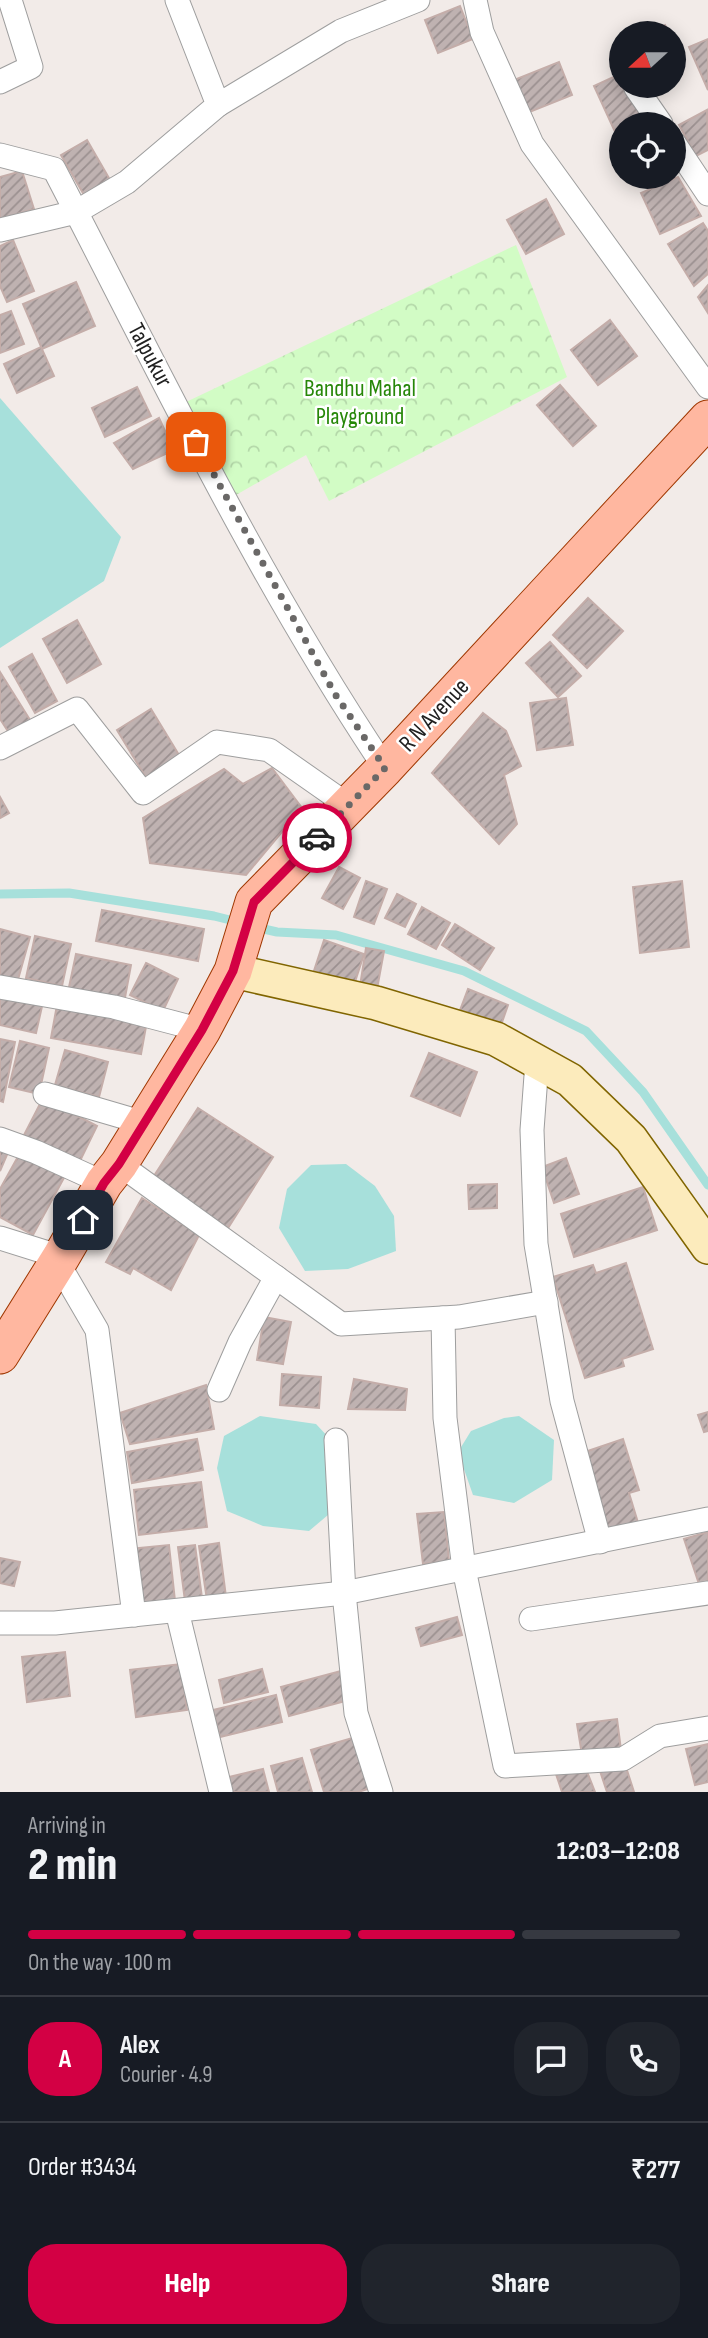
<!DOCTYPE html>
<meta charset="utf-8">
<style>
body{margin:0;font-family:"Sofia Sans Condensed",sans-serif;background:#20242c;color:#f1f3f6;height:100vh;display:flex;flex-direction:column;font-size:26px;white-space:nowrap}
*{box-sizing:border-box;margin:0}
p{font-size:23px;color:#9ea1a6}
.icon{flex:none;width:38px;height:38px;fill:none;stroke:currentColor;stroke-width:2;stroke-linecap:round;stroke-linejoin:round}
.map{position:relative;height:1792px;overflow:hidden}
.panel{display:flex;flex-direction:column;background:#171b24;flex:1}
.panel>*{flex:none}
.needle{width:46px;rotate:249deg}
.fabs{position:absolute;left:609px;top:21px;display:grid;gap:14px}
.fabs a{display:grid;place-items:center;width:77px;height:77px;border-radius:50%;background:#171b24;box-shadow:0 4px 18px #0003;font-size:35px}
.pin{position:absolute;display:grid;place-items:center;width:60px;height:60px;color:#fff;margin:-30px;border-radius:14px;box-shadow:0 4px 10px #0006}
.courier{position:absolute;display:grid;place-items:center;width:70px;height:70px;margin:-35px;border:5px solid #d30044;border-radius:50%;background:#fff;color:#222;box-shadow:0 2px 9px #0007}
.summary em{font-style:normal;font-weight:800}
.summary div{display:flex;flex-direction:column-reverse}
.summary{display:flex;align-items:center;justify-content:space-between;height:119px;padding:0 28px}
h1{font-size:46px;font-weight:800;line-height:52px}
.bar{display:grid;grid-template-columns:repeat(4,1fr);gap:10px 7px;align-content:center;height:84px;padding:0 28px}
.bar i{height:9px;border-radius:5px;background:#363941}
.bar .on{background:#d30044}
.bar p{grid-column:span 4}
.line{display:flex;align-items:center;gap:18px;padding:0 28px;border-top:2px solid #363941}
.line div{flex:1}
.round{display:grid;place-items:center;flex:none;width:74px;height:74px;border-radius:28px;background:#20242c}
.primary-button{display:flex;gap:14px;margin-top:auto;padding:14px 28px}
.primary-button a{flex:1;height:80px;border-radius:28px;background:#d30044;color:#fff;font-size:28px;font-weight:800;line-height:80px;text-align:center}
.primary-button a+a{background:#20242c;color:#f1f3f6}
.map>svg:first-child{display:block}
</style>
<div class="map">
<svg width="708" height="1792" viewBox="0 0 708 1792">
<defs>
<pattern id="park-crowns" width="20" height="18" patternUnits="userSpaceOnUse" patternTransform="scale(1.75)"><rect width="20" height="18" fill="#d2fcc5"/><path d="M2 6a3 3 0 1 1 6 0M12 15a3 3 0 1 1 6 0" fill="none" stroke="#b4d8a9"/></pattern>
<pattern id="building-hatch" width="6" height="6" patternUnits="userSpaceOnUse" patternTransform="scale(1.75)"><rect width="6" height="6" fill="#bfb2b1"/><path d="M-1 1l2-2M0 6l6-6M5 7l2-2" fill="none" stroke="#9b9090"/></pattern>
</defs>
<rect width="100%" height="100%" fill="#f2ebe8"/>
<path fill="url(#park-crowns)" d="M 516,245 L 567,377 L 329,501 L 306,455 L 236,495 L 186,402 Z"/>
<g fill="#a7e0db">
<path d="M 0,398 L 121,537 L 104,581 L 0,648 Z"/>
<path d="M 346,1164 L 375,1186 L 394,1216 L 396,1251 L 348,1269 L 305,1271 L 279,1228 L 287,1189 L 311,1165 Z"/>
<path d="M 260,1416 L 316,1424 L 331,1440 L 341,1504 L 309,1531 L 263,1526 L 227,1511 L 217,1468 L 224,1436 Z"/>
<path d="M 519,1416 L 554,1440 L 552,1480 L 514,1503 L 473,1495 L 458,1452 L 471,1431 L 504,1418 Z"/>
</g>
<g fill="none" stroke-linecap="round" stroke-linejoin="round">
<g stroke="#a7e0db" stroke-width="9">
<path d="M 0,894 L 69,893 L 214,916 L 238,922"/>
<path d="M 255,927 L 277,932 L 336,935 L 464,971 L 586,1031 L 643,1092 L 708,1185"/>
</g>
</g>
<g fill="url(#building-hatch)" stroke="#c4ada9" stroke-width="2">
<path d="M 460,6 L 473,39 L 438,53 L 425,20 Z"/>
<path d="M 665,25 L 669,33 L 646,33 Z"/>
<path d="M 708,39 L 708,90 L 689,47 Z"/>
<path d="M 559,62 L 572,95 L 527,113 L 514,80 Z"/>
<path d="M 620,74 L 621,86 L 626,86 L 643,122 L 637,124 L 621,124 L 621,132 L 616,134 L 594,86 Z"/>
<path d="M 707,110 L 708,150 L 696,156 L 679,125 Z"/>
<path d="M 87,140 L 110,180 L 84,195 L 61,155 Z"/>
<path d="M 22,171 L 34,209 L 0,219 L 0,177 Z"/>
<path d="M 678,177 L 701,216 L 660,234 L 641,193 Z"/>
<path d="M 546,199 L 564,234 L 526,254 L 507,220 Z"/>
<path d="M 703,223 L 708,231 L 708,274 L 694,286 L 668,244 Z"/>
<path d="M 13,240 L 34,291 L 7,302 L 0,286 L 0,246 Z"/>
<path d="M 76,282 L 95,326 L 42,349 L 23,304 Z"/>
<path d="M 708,285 L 708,313 L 698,297 Z"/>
<path d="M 11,311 L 24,344 L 0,353 L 0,315 Z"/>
<path d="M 610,320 L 637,356 L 598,385 L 571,350 Z"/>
<path d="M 41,347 L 54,376 L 17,393 L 4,364 Z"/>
<path d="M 560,385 L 596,426 L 573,446 L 537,405 Z"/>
<path d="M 137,387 L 151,416 L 105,437 L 92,408 Z"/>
<path d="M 159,418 L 174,450 L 133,469 L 114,443 Z"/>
<path d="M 588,598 L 623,631 L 587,668 L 553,635 Z"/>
<path d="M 77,620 L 101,664 L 67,683 L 43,639 Z"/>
<path d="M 550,642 L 581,676 L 558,697 L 526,663 Z"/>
<path d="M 32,654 L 57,701 L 35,713 L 9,667 Z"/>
<path d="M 0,672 L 30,720 L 9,733 L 0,719 Z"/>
<path d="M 566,698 L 573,745 L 537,750 L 530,703 Z"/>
<path d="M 151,709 L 182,760 L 148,781 L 117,730 Z"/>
<path d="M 483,713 L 506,731 L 521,766 L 504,775 L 517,824 L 499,844 L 432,773 Z"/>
<path d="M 272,768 L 302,808 L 246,875 L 150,863 L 143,818 L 224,769 L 243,784 Z"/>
<path d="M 0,797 L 9,813 L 0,818 Z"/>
<path d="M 339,867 L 360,878 L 343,909 L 322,898 Z"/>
<path d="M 366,881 L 387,889 L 374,924 L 354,917 Z"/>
<path d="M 682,881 L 689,947 L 640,953 L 633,887 Z"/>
<path d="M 397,894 L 416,904 L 405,927 L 385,918 Z"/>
<path d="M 422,907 L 450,923 L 436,949 L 408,934 Z"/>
<path d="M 102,910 L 204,929 L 198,961 L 96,941 Z"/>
<path d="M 455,924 L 494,948 L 480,970 L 442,945 Z"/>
<path d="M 0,929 L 30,937 L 17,983 L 0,978 Z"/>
<path d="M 35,936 L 71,944 L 62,986 L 26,978 Z"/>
<path d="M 324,940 L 364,954 L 353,988 L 313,974 Z"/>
<path d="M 366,948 L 384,951 L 377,989 L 360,986 Z"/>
<path d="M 76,954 L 131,965 L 124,1003 L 68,992 Z"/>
<path d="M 146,963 L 178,979 L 163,1011 L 130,995 Z"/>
<path d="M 468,989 L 508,1005 L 500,1028 L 459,1013 Z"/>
<path d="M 0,992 L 43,1002 L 36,1033 L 0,1025 Z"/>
<path d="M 57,1005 L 147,1021 L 141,1054 L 51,1038 Z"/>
<path d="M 0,1039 L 15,1042 L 3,1102 L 0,1101 Z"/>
<path d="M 20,1041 L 49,1048 L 39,1094 L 9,1087 Z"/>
<path d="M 65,1050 L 108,1062 L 99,1097 L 55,1085 Z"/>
<path d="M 429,1053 L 477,1072 L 460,1116 L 411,1096 Z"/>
<path d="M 43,1098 L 97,1126 L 79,1163 L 24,1135 Z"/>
<path d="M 198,1108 L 273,1157 L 228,1228 L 152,1179 Z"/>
<path d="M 0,1146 L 9,1150 L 0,1171 Z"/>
<path d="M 21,1151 L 65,1176 L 33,1235 L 0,1217 L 0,1189 Z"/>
<path d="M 566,1158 L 579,1194 L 554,1203 L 542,1167 Z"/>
<path d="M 497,1184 L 497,1208 L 469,1209 L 468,1185 Z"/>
<path d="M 643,1187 L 657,1230 L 574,1257 L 561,1214 Z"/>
<path d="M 142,1198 L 199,1235 L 171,1290 L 133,1268 L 130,1274 L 106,1262 Z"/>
<path d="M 626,1263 L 653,1349 L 622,1359 L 624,1366 L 585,1378 L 553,1277 L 593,1265 L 596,1273 Z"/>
<path d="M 264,1317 L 291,1322 L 283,1364 L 257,1360 Z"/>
<path d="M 282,1374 L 321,1377 L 319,1408 L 280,1405 Z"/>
<path d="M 354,1379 L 407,1389 L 405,1410 L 348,1409 Z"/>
<path d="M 206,1385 L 214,1429 L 130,1444 L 120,1413 Z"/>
<path d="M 708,1412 L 708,1431 L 704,1432 L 698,1415 Z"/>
<path d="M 197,1439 L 203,1470 L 132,1483 L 127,1452 Z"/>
<path d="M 623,1439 L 639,1490 L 629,1493 L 639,1526 L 603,1537 L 582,1453 Z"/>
<path d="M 201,1482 L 207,1527 L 139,1535 L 134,1490 Z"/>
<path d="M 444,1512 L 449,1561 L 423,1564 L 417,1514 Z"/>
<path d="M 708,1532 L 708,1582 L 699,1584 L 684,1539 Z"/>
<path d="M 219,1543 L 226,1597 L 207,1600 L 199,1546 Z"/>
<path d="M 169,1545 L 175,1601 L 137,1606 L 130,1549 Z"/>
<path d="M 195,1545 L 202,1598 L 185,1601 L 178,1547 Z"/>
<path d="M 0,1558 L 20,1562 L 14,1586 L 0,1583 Z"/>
<path d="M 457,1617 L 462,1635 L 421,1646 L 416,1628 Z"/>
<path d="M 65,1652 L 70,1696 L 27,1702 L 22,1657 Z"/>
<path d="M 181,1664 L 187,1710 L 136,1717 L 130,1670 Z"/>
<path d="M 262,1669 L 268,1692 L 224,1703 L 219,1680 Z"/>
<path d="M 341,1671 L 349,1700 L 289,1716 L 281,1687 Z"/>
<path d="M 276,1695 L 282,1722 L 220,1737 L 213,1710 Z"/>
<path d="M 617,1719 L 621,1750 L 582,1755 L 577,1724 Z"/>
<path d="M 356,1737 L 371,1788 L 358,1792 L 324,1792 L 311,1750 Z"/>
<path d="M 708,1744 L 708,1782 L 695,1785 L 686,1749 Z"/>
<path d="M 302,1758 L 312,1792 L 278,1792 L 271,1766 Z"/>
<path d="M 584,1764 L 595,1792 L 562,1792 L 556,1774 Z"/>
<path d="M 625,1764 L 634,1792 L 607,1792 L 600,1771 Z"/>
<path d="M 263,1769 L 269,1792 L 233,1792 L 229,1777 Z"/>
</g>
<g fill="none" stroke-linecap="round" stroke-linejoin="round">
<defs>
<g id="street">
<path d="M 475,0 L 482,32 L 532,144 L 708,387"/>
<path d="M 0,82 L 31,67 L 10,0"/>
<path d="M 636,88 L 661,124"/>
<path d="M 218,105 L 341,31 L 418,0"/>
<path d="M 674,143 L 708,194"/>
<path d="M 0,155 L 54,169 C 159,371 258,579 385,768"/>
<path d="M 0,230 L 76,212 L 127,182 L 218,105 L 177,0"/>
<path d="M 0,748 L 77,709 L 143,793 L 217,742 L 269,750 L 349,806"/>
<path d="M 0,987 L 114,1007 L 202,1030"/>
<path d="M 537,1062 L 532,1130 L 536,1244 L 562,1401 L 600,1542"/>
<path d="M 45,1094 L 144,1123"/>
<path d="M 0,1139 L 36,1152 L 104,1183"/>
<path d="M 119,1164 L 341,1324 L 459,1317 L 546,1302"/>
<path d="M 0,1238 L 61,1257"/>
<path d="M 58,1263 L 97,1330 L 134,1615"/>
<path d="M 443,1318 L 445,1418 L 464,1569 L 505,1766 L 623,1759 L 660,1736 L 708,1728"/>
<path d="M 219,1390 L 240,1342 L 276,1277"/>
<path d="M 336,1440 L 344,1593 L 356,1713 L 381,1792"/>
<path d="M 177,1611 L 221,1792"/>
<path d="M 531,1619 L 708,1593"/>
<path d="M 0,1623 L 55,1623 L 344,1593 L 708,1519"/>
</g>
<path id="secondary" d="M 233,971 L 376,1003 L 496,1039 L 570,1080 L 631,1139 L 708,1247"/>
<path id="primary" d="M 0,1355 L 61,1257 L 104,1183 L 119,1164 L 202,1030 L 233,971 L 254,902 L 385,768 L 708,419"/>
</defs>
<use href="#street" stroke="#9e9e9e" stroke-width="25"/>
<use href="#secondary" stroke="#806501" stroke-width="36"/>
<use href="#primary" stroke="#9f3700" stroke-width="39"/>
<use href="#street" stroke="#fff" stroke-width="23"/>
<use href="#secondary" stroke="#fcebbc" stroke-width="33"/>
<use href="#primary" stroke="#ffb7a0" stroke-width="37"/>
</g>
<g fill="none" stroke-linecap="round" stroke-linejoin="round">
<path stroke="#6a6867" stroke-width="7" stroke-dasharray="0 12.6" d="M 196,442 L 335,694 L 385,768 L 317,838"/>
<path stroke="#d30044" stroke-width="9" d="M 83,1220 L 104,1183 L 119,1164 L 202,1030 L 233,971 L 254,902 L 317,838"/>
</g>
<g text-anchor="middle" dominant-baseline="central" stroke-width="5" stroke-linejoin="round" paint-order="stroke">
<g font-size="24" fill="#212121" stroke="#fff">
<text transform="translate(150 355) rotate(62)">Talpukur</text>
<text transform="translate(434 715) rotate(-47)">R N Avenue</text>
</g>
<g font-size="24" fill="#268708" stroke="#fff">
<text x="360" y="388">Bandhu Mahal<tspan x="360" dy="28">Playground</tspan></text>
</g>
</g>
</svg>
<div class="fabs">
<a><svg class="needle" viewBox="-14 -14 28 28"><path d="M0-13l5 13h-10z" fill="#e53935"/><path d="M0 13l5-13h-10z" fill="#9ea1a6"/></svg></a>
<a><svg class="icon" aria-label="locate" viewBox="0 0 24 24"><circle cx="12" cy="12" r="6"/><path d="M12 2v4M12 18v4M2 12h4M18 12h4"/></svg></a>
</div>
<div class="pin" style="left:196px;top:442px;background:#ea580c"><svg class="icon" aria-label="bag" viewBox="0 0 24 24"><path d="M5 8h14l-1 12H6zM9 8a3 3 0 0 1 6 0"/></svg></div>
<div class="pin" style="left:83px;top:1220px;background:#1f2937"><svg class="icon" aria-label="home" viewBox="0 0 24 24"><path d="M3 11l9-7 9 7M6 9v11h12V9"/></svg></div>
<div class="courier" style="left:317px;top:838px"><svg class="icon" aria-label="car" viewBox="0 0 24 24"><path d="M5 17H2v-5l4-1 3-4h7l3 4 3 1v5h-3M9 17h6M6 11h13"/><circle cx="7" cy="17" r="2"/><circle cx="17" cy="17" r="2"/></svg></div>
</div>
<section class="panel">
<div class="summary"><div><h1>2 min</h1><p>Arriving in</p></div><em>12:03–12:08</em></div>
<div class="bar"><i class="on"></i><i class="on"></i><i class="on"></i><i></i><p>On the way · 100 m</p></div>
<div class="line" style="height:126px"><b class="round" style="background:#d30044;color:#fff">A</b><div><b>Alex</b><p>Courier · 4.9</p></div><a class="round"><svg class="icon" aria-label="chat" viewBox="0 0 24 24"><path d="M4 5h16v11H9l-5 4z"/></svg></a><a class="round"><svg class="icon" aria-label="phone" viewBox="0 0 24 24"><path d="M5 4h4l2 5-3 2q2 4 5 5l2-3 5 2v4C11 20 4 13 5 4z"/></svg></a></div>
<div class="line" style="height:91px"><div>Order #3434</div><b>₹277</b></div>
<div class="primary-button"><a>Help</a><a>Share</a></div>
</section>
